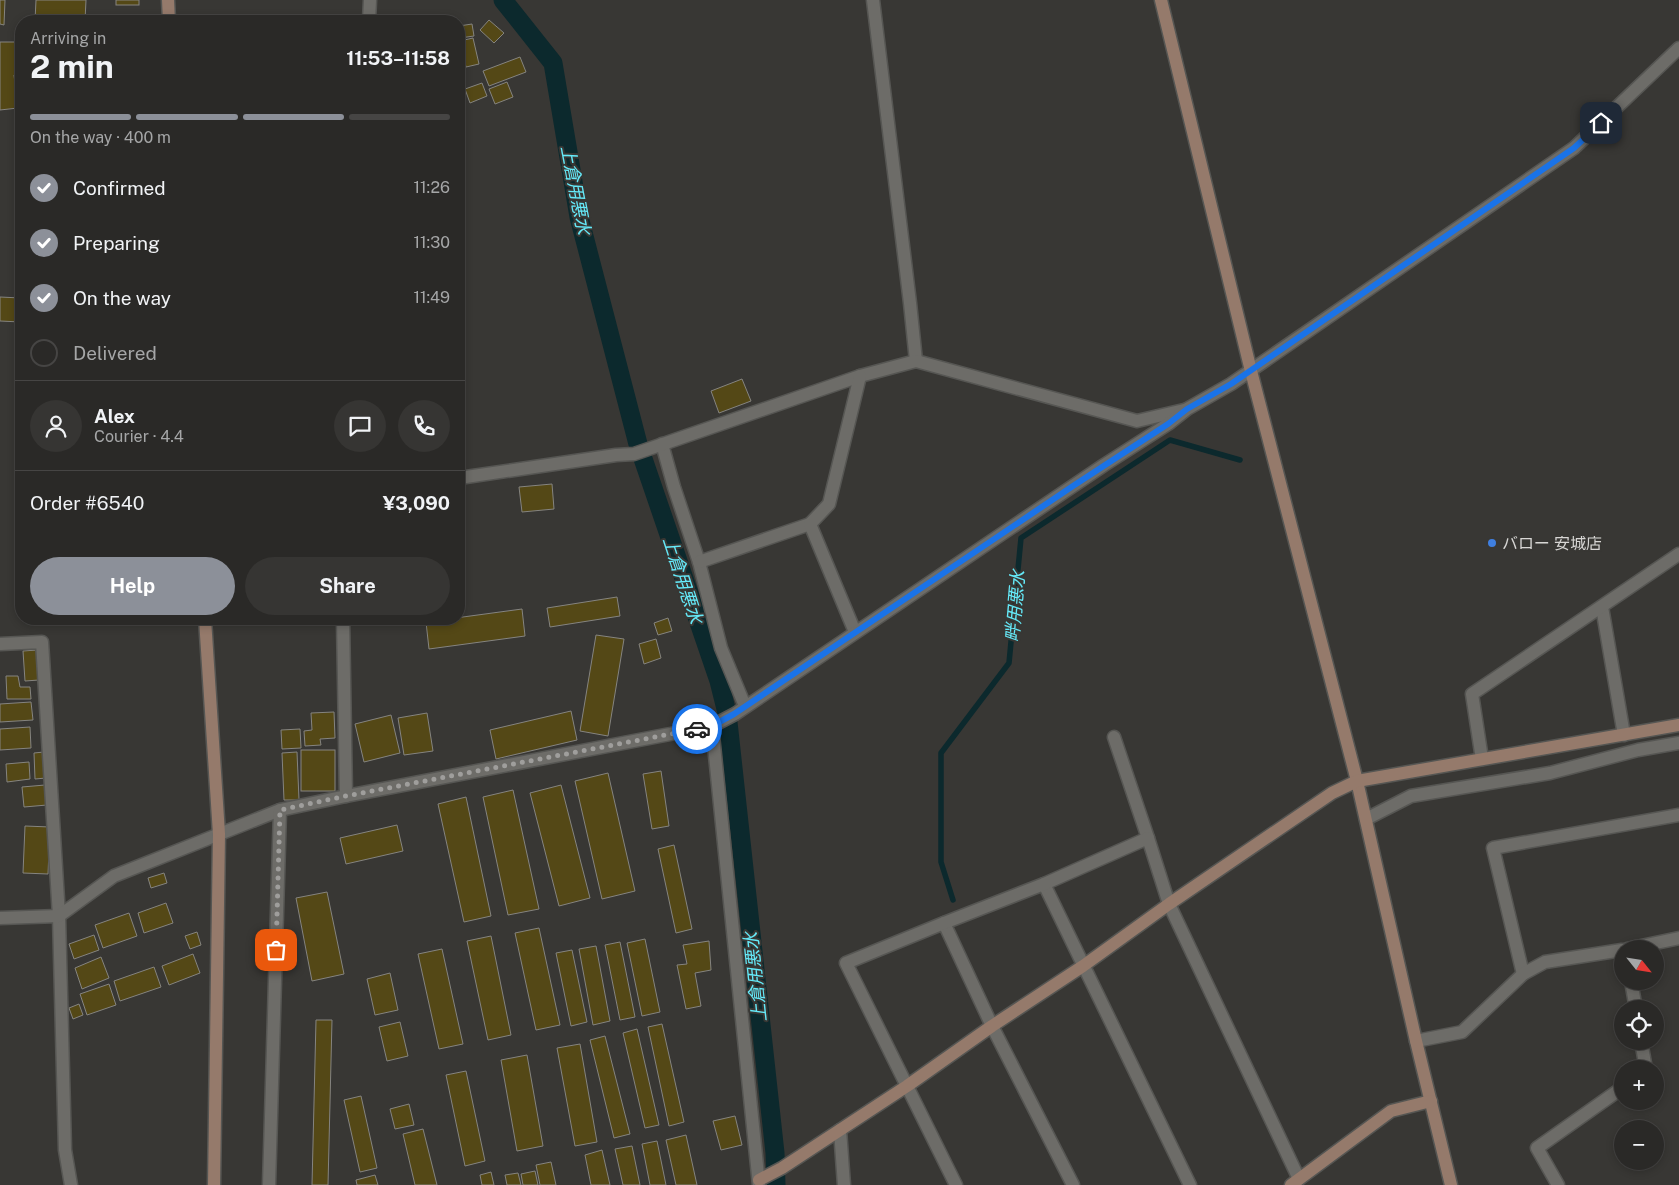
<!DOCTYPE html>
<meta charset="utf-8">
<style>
body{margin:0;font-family:"Public Sans","Noto Sans JP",sans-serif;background:#363533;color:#f1f3f6;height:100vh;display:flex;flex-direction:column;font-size:19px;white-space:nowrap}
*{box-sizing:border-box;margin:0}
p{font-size:16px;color:#a5a6a7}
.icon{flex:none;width:28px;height:28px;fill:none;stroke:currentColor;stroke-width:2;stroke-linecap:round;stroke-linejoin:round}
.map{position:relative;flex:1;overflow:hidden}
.details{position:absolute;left:15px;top:15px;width:450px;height:610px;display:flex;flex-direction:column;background:#2a2927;border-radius:20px;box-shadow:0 2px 8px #0003,0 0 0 1px #464544}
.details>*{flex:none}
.needle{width:32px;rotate:120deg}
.controls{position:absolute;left:1614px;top:940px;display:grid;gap:10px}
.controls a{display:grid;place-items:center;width:50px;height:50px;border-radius:50%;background:#2a2927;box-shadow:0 2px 8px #0003,0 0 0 1px #464544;font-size:25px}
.pin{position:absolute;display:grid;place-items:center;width:42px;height:42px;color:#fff;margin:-21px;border-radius:10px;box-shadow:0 2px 8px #0006}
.courier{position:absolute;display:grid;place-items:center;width:50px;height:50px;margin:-25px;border:4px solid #1a73e8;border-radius:50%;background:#fff;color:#222;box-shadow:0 1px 6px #0007}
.summary em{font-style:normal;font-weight:700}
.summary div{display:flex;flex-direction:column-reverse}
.summary{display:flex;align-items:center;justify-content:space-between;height:85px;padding:0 15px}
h1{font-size:32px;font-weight:700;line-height:38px}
.bar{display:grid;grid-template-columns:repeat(4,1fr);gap:8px 5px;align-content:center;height:60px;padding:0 15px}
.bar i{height:6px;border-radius:4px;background:#464544}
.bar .current{background:#8c9099}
.bar p{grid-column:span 4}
.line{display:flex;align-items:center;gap:12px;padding:0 15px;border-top:1px solid #464544}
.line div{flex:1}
.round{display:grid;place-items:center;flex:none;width:52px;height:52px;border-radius:26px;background:#363533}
ol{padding:0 15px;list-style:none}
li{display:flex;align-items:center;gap:15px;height:55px}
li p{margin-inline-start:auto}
li .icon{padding:5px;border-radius:50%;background:#8c9099;color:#fff;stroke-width:4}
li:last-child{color:#a5a6a7}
li i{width:28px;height:28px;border:2px solid #464544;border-radius:50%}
.button{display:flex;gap:10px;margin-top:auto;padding:10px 15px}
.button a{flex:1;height:58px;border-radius:30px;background:#8c9099;color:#fff;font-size:20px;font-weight:700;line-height:58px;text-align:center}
.button a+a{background:#363533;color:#f1f3f6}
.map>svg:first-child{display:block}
</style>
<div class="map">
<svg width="1679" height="1185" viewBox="0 0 1679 1185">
<rect width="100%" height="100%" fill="#383734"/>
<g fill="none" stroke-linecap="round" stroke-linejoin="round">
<path stroke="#0c292d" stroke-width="5.5" d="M 953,900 L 941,862 L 941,753 L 1009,663 L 1021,538 L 1170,440 L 1240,460"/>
<path stroke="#0c292d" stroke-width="19" d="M 503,0 L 553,63 L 579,217 L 638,444 L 719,681 L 727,713 L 775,1153 L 776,1185"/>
</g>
<g fill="#544816" stroke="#858480">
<path d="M 0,0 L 5,0 L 4,25 L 0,24 Z"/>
<path d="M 36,0 L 86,0 L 85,21 L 35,21 Z"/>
<rect x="116" y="0" width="23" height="5"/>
<path d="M 489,20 L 504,33 L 494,43 L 480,30 Z"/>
<path d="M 472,24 L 474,36 L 460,38 L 459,26 Z"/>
<path d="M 473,38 L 479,64 L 466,67 L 460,41 Z"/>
<path d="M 0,42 L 21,42 L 21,75 L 14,75 L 18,108 L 0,110 Z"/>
<path d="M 520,57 L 526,72 L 489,86 L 483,71 Z"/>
<path d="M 507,82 L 513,97 L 495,104 L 489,89 Z"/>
<path d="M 482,83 L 487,96 L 470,103 L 465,89 Z"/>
<path d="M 0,297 L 21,298 L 21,322 L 0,321 Z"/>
<path d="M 742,379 L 751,401 L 719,413 L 711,391 Z"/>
<path d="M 552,484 L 554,509 L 522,512 L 519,487 Z"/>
<path d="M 617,597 L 620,616 L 550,627 L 547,608 Z"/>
<path d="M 522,609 L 525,636 L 429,649 L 426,622 Z"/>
<path d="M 668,618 L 672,631 L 658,635 L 654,623 Z"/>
<path d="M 596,635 L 624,639 L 608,736 L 580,731 Z"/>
<path d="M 656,639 L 661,658 L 644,664 L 639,644 Z"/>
<path d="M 37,650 L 39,680 L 25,681 L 23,651 Z"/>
<path d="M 6,676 L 18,676 L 20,687 L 30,687 L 31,699 L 7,699 Z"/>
<path d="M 31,702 L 33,720 L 0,722 L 0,704 Z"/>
<path d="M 571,711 L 577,740 L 496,759 L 490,730 Z"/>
<path d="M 334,712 L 335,738 L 320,739 L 321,745 L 305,746 L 304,731 L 312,730 L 311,713 Z"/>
<path d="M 427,713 L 433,751 L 404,755 L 398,718 Z"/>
<path d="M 391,715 L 400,753 L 364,762 L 355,724 Z"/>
<path d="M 30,727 L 31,748 L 0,750 L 0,729 Z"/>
<path d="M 300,729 L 301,748 L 282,749 L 281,730 Z"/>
<rect x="301" y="750" width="34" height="41"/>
<path d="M 44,752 L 46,778 L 35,779 L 34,753 Z"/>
<path d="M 297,752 L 299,800 L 284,800 L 282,753 Z"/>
<path d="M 29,762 L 30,779 L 7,782 L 6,764 Z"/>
<path d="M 661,771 L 669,826 L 652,829 L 643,774 Z"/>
<path d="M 608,773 L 635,891 L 602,899 L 575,781 Z"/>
<path d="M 45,785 L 47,805 L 24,807 L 22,787 Z"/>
<path d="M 561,785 L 590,898 L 559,906 L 530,793 Z"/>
<path d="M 513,790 L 539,909 L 508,915 L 483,797 Z"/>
<path d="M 466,797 L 491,916 L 464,922 L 438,804 Z"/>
<path d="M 397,825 L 403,851 L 346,864 L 340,838 Z"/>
<path d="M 25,826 L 50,827 L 48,874 L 23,873 Z"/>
<path d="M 674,845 L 692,929 L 676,933 L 658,849 Z"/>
<path d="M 164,873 L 167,883 L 151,888 L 148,878 Z"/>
<path d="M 327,892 L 344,974 L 312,981 L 296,898 Z"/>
<path d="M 166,903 L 173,923 L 144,933 L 138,913 Z"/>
<path d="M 129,913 L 137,936 L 103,948 L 95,925 Z"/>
<path d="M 539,928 L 560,1025 L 536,1030 L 515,933 Z"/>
<path d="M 197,932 L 201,945 L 190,949 L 185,936 Z"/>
<path d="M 94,935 L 99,950 L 74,959 L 69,944 Z"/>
<path d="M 491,936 L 511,1035 L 488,1040 L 467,941 Z"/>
<path d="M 645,939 L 660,1012 L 642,1016 L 627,943 Z"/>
<path d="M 709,941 L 711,970 L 695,973 L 701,1006 L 686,1009 L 677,965 L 687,964 L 683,945 Z"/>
<path d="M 620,942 L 635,1017 L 620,1020 L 605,945 Z"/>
<path d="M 596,946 L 610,1021 L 593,1025 L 579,949 Z"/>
<path d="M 442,949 L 463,1044 L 439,1049 L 418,954 Z"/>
<path d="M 572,950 L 587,1022 L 571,1026 L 556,953 Z"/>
<path d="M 193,954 L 200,973 L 169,985 L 162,966 Z"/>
<path d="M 101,957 L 109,978 L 82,989 L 75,968 Z"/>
<path d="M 154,967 L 161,987 L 120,1001 L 114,981 Z"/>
<path d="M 390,973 L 398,1010 L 375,1015 L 367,979 Z"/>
<path d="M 109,984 L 116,1005 L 87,1015 L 80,994 Z"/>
<path d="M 79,1004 L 83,1015 L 73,1019 L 69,1008 Z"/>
<path d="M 316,1020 L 332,1020 L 328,1185 L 312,1185 Z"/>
<path d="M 400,1022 L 408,1056 L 387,1061 L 379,1027 Z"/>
<path d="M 662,1024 L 684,1122 L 669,1126 L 648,1027 Z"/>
<path d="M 637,1029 L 659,1125 L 645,1128 L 623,1033 Z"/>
<path d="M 605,1036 L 630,1134 L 614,1138 L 590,1040 Z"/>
<path d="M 580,1044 L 597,1142 L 575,1146 L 557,1048 Z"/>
<path d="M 527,1055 L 543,1146 L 517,1151 L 501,1060 Z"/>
<path d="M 466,1071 L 485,1161 L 465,1166 L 446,1075 Z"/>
<path d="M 361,1096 L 377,1168 L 360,1172 L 344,1100 Z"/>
<path d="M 409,1104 L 414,1125 L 395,1129 L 390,1109 Z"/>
<path d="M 735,1116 L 742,1145 L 721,1150 L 713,1121 Z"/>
<path d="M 423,1129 L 437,1185 L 415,1185 L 403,1134 Z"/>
<path d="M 686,1135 L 697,1185 L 676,1185 L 666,1140 Z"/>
<path d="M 657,1141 L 666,1185 L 650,1185 L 642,1144 Z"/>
<path d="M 632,1146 L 640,1185 L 623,1185 L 615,1149 Z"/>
<path d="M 602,1150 L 610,1185 L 591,1185 L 585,1155 Z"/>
<path d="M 551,1162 L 556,1185 L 540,1185 L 536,1165 Z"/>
<path d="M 535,1171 L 538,1185 L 523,1185 L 521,1174 Z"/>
<path d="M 491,1172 L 494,1185 L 482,1185 L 480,1175 Z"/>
<path d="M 518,1173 L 521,1185 L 507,1185 L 505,1175 Z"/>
<path d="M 375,1175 L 378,1185 L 357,1185 L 356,1180 Z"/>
</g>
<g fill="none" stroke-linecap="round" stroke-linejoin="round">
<defs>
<g id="street">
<path d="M 873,0 L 910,303 L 916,361"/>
<path d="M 369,21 L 370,0"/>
<path d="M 662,444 L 674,487 L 699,562 L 721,648 L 745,706"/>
<path d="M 459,478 L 616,455 L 634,454 L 860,376 L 916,361 L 1137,421 L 1184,410"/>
<path d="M 699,562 L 810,524"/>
<path d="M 1602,607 L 1624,735"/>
<path d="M 343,619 L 346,796"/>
<path d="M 855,632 L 810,524 L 829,504 L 860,376"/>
<path d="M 0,644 L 42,642 L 59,916 L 65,1150 L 71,1185"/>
<path d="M 712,726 L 759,1185"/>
<path d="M 1114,737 L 1148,838"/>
<path d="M 1482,759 L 1472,694 L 1679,554"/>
<path d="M 1366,819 L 1411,796 L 1550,773 L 1638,750 L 1679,743"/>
<path d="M 1044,884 L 1190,1185"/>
<path d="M 0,918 L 59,916 L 114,876 L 280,810 L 346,796 L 712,726 L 735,714 L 1104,465 L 1168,424 L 1187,409 L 1231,384 L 1574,148 L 1679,48"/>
<path d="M 944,923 L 992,1026 L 1073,1185"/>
<path d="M 1627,949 L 1679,938"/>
<path d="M 1523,974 L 1493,848 L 1679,815"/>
<path d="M 1631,981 L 1636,1009"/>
<path d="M 1416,1041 L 1462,1032 L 1523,974 L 1545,962 L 1622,950"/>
<path d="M 1641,1041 L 1646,1069"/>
<path d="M 840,1130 L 844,1185"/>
<path d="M 269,1185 L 280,810"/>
<path d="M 956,1185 L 846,963 L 944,923 L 1044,884 L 1148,838 L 1169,904 L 1299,1179"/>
<path d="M 1558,1185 L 1537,1148 L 1622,1088"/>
</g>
<g id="secondary">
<path d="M 168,0 L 169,21"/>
<path d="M 1161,0 L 1251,371 L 1357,781 L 1416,1041 L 1451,1185"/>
<path d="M 205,619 L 219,834 L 214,1185"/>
<path d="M 759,1180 L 782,1168 L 907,1086 L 992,1026 L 1083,966 L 1169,904 L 1332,793 L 1357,781 L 1679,725"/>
<path d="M 1291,1185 L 1391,1111 L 1431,1101"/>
</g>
</defs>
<use href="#street" stroke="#565653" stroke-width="15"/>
<use href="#secondary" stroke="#565653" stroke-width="15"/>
<use href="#street" stroke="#6d6c68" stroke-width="12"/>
<use href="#secondary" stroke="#957a6b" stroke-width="12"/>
</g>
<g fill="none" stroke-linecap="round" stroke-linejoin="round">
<path stroke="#9f9e9c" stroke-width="5" stroke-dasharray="0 9" d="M 276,950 L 280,810 L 346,796 L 697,729"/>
<path stroke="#1a73e8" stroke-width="6" d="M 697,729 L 712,726 L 734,714 L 1073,486 L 1168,424 L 1187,409 L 1231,384 L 1574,148 L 1601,123"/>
</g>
<circle fill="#3f7fe0" stroke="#383734" stroke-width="2" cx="1492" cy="543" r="5"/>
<g text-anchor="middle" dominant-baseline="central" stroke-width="4" stroke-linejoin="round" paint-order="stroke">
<g font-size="16" fill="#d7d6d4" stroke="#383734" text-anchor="start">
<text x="1502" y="543">バロー 安城店</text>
</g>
<g font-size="18" font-style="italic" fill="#65eaf9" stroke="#383734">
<text transform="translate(576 190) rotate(79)">上倉用悪水</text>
<text transform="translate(683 580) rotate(72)">上倉用悪水</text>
<text transform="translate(1015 606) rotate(-85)">畔用悪水</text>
<text transform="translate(755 977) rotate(-96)">上倉用悪水</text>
</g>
</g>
</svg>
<div class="controls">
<a><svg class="needle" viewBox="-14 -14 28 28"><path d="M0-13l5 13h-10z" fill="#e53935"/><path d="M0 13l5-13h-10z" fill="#a5a6a7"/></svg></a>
<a><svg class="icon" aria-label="locate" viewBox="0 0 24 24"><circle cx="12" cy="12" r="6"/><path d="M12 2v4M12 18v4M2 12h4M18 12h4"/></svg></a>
<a>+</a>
<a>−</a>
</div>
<div class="pin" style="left:276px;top:950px;background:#ea580c"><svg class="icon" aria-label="bag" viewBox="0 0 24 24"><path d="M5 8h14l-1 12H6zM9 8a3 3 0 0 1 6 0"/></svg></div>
<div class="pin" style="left:1601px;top:123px;background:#1f2937"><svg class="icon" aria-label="home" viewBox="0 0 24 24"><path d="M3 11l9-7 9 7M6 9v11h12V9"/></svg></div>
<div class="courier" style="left:697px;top:729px"><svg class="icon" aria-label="car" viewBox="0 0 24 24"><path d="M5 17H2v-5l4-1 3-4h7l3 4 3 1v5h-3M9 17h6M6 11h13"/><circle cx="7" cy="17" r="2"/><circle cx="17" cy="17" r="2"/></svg></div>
<section class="details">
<div class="summary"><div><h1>2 min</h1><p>Arriving in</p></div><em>11:53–11:58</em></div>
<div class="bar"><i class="current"></i><i class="current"></i><i class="current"></i><i></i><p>On the way · 400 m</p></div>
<ol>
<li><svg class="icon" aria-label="check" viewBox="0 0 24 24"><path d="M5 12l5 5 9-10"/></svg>Confirmed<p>11:26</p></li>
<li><svg class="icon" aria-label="check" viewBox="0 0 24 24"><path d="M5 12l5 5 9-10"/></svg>Preparing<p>11:30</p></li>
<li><svg class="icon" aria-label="check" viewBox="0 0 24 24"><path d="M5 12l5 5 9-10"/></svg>On the way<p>11:49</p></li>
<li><i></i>Delivered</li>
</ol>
<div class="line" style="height:90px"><a class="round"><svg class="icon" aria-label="person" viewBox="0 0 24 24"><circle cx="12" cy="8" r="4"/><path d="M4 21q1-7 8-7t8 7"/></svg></a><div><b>Alex</b><p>Courier · 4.4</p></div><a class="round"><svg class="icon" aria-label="chat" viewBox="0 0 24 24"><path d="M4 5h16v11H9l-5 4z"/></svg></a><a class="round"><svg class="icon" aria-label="phone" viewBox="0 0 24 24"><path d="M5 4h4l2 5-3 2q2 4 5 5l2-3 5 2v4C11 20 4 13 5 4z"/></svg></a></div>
<div class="line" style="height:65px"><div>Order #6540</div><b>¥3,090</b></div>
<div class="button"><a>Help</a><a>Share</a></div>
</section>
</div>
